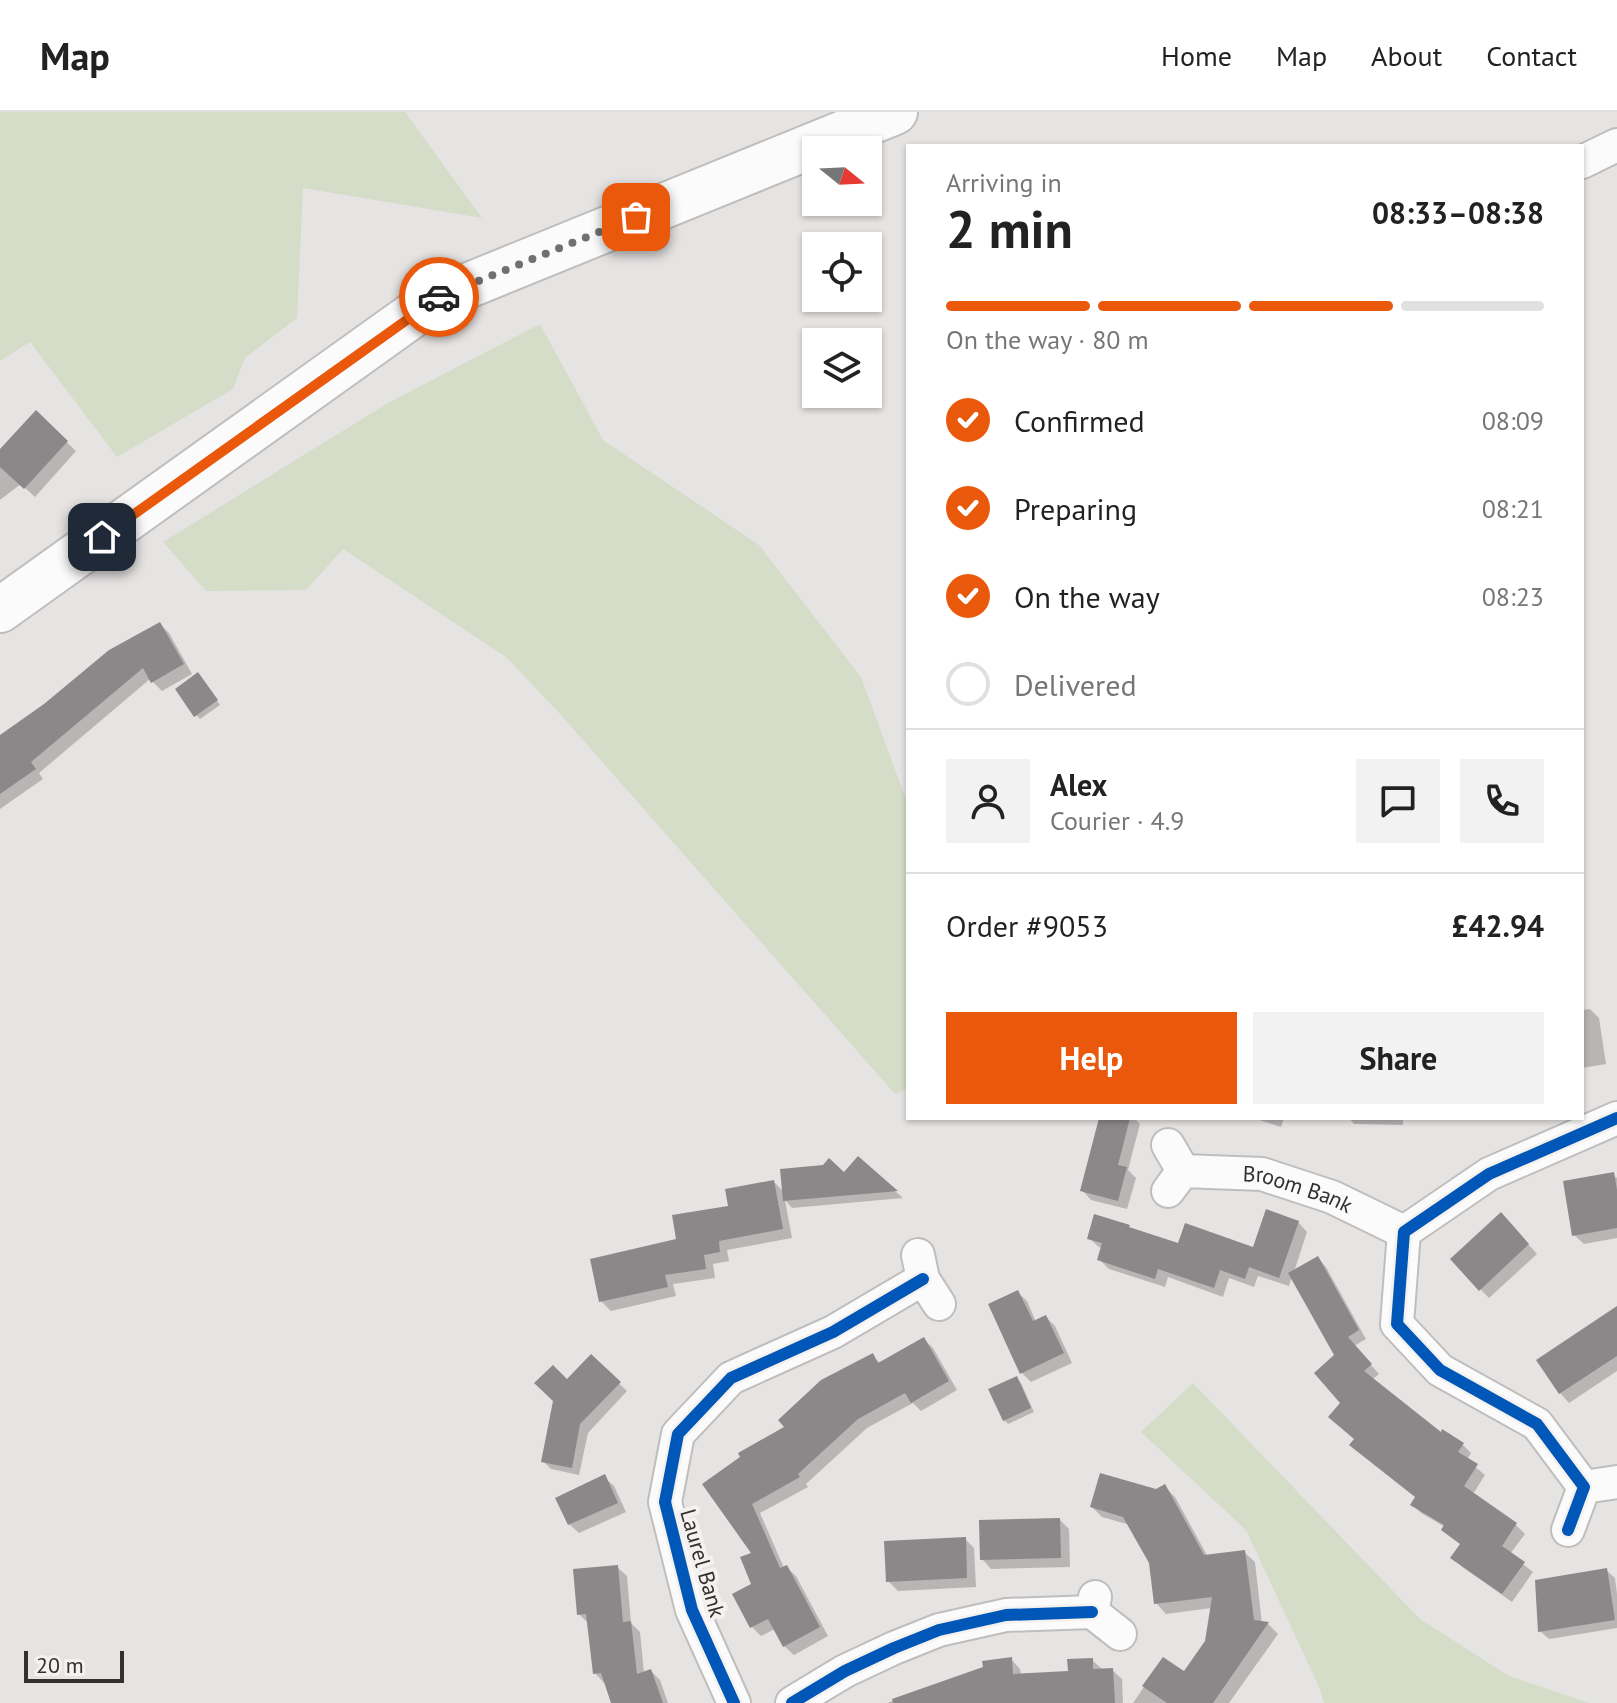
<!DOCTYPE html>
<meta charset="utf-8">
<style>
body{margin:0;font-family:"PT Sans",sans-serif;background:#f2f2f2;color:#222;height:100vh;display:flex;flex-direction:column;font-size:30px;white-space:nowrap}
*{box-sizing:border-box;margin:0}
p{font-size:26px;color:#767676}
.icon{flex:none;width:44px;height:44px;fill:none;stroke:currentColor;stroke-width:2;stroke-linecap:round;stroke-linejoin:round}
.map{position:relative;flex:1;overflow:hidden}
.sheet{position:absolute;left:906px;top:32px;width:678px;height:976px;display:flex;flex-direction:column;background:#fff;border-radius:0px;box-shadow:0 2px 6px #0004}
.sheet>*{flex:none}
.needle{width:52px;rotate:108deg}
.buttons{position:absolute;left:802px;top:24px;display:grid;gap:16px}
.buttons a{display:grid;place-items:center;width:80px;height:80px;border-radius:0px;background:#fff;box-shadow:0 2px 6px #0004;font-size:40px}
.scale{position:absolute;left:24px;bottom:20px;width:100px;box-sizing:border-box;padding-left:8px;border:4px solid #323130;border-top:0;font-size:22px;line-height:28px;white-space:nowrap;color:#323130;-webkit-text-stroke:6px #f4f1ef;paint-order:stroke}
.pin{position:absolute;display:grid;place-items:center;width:68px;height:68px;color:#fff;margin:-34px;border-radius:16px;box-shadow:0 4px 12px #0006}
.courier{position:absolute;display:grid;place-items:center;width:80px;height:80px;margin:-40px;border:6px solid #ea580c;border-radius:50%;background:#fff;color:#222;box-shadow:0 2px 10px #0007}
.head em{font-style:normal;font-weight:700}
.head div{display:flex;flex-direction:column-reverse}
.head{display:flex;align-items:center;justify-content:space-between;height:136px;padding:0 40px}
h1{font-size:52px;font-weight:700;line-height:60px}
.bar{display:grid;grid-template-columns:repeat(4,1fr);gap:12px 8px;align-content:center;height:96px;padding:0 40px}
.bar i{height:10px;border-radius:6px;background:#e0e0e0}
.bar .on{background:#ea580c}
.bar p{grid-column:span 4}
.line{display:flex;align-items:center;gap:20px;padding:0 40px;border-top:2px solid #e0e0e0}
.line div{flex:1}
.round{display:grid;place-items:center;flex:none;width:84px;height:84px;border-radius:0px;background:#f2f2f2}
ol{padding:0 40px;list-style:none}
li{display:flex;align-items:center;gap:24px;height:88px}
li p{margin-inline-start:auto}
li .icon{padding:8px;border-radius:50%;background:#ea580c;color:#fff;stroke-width:4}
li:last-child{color:#767676}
li i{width:44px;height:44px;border:4px solid #e0e0e0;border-radius:50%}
.action{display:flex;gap:16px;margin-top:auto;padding:16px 40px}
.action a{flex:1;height:92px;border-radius:0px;background:#ea580c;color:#fff;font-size:32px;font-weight:700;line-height:92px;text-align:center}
.action a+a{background:#f2f2f2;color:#222}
header{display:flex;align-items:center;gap:48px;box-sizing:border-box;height:112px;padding:0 40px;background:#fff;border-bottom:2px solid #e0e0e0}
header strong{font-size:38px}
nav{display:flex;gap:44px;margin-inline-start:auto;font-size:28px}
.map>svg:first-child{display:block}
</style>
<header>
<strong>Map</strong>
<nav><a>Home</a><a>Map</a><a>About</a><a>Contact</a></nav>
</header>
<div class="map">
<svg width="1617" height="1591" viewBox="0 0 1617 1591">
<rect width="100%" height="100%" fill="#e6e4e3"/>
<g fill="#d5dcc8">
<path d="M 0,0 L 405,0 L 482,106 L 303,76 L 297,206 L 245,246 L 233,277 L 117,345 L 30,230 L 0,249 Z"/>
<path d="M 540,212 L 603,328 L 759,433 L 861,565 L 908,693 L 908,976 L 895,982 L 560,602 L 506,545 L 343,437 L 306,478 L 206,479 L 163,430 L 388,291 Z"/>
<path d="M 1193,1271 L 1420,1507 L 1509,1564 L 1589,1591 L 1324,1591 L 1320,1577 L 1246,1418 L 1141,1320 Z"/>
</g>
<g fill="#0003">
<path d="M 36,301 L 76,339 L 35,385 L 21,372 L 0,388 L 0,340 Z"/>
<path d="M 160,512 L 169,521 L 192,562 L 162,579 L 150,567 L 39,661 L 43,667 L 0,697 L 0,626 Z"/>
<path d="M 202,567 L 220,593 L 200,607 L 196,603 Z"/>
<path d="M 1590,897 L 1599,906 L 1606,952 L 1582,956 L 1582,898 Z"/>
<path d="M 1101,1006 L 1134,1006 L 1140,1012 L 1128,1058 L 1136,1066 L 1127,1097 L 1091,1088 L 1082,1078 Z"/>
<path d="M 1253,1006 L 1284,1006 L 1281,1015 Z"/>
<path d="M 1349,1006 L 1403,1006 L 1403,1013 L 1354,1012 Z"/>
<path d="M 858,1047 L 903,1086 L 792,1096 L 785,1088 L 792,1126 L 727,1138 L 729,1149 L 713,1152 L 715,1166 L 673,1172 L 676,1184 L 611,1199 L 601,1189 L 679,1129 L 774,1070 L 784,1080 L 844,1063 Z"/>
<path d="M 1613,1063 L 1617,1066 L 1617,1126 L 1584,1132 L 1574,1123 Z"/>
<path d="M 1298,1110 L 1307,1120 L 1294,1160 L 1318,1146 L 1326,1155 L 1366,1227 L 1354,1234 L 1379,1262 L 1372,1268 L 1441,1323 L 1462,1332 L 1471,1341 L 1467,1348 L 1485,1363 L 1473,1382 L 1516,1413 L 1525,1422 L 1510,1442 L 1533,1460 L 1512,1490 L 1461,1454 L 1462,1433 L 1443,1417 L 1445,1415 L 1421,1401 L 1413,1393 L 1417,1386 L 1356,1328 L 1343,1290 L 1336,1244 L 1292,1164 L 1289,1174 L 1258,1164 L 1254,1175 L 1229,1166 L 1223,1185 L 1168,1165 L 1165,1175 L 1109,1157 L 1099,1147 L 1103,1137 L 1099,1135 L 1089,1126 L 1133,1119 L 1179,1133 L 1254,1138 Z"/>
<path d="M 1510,1112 L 1537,1142 L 1489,1186 L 1480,1177 Z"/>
<path d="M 1017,1180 L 1027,1189 L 1036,1210 L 1046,1205 L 1055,1214 L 1072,1251 L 1031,1270 L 1022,1261 Z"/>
<path d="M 1617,1208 L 1617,1259 L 1569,1291 L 1560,1281 Z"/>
<path d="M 924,1227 L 933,1236 L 957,1278 L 921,1299 L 913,1291 L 867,1316 L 806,1372 L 808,1375 L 760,1401 L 784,1456 L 786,1455 L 796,1464 L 828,1524 L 794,1543 L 784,1534 L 775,1517 L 761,1524 L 752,1515 L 735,1483 L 753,1473 L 754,1442 L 704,1373 L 788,1316 L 872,1243 L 881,1252 Z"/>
<path d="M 591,1245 L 627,1279 L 588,1321 L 579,1363 L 551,1357 L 543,1349 L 568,1270 Z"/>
<path d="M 1017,1267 L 1021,1271 L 1034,1300 L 1008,1312 L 1004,1308 Z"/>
<path d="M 604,1365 L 614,1374 L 626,1400 L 579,1421 L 569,1412 Z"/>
<path d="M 1165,1375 L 1175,1385 L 1208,1445 L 1244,1440 L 1255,1450 L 1262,1512 L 1268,1512 L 1278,1522 L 1229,1591 L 1133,1591 L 1163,1547 L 1185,1562 L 1207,1530 L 1212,1496 L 1166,1502 L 1156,1491 L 1151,1450 L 1130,1413 L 1102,1405 L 1092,1395 L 1156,1379 Z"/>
<path d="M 1060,1408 L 1069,1417 L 1070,1455 L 991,1457 L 982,1447 Z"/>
<path d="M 965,1427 L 974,1436 L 976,1475 L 898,1479 L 888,1469 Z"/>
<path d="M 617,1455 L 627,1464 L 631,1511 L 640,1520 L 644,1561 L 651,1559 L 660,1568 L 668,1591 L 613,1591 L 606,1571 L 604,1571 L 595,1561 L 589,1512 L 579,1502 Z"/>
<path d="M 1606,1458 L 1615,1466 L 1617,1482 L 1617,1516 L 1549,1527 L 1540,1519 Z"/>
<path d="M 1011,1547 L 1020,1557 L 1021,1563 L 1070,1561 L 1092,1548 L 1102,1557 L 1112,1558 L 1122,1567 L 1123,1591 L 887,1591 Z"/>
</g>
<g fill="#8a8888">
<path d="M 36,298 L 68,329 L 24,377 L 0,355 L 0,337 Z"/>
<path d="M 160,510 L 184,552 L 151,571 L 143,556 L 31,650 L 36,657 L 0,682 L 0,623 L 44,592 L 109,538 Z"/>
<path d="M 198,560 L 218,588 L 194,605 L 175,577 Z"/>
<path d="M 1099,1006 L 1130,1006 L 1118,1053 L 1127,1055 L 1118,1089 L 1080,1079 Z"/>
<path d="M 858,1044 L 898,1079 L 783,1089 L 780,1057 L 823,1053 L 829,1046 L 844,1060 Z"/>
<path d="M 1614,1060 L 1617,1078 L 1617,1116 L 1572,1124 L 1563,1069 Z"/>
<path d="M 774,1068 L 783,1117 L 719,1129 L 720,1140 L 704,1143 L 706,1157 L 665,1163 L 668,1175 L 599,1190 L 590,1147 L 676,1127 L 672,1103 L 728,1094 L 725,1077 Z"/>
<path d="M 1266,1097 L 1299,1109 L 1279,1166 L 1249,1155 L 1245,1167 L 1220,1158 L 1214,1176 L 1158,1157 L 1155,1167 L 1097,1148 L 1102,1131 L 1087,1127 L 1094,1102 L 1130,1113 L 1129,1115 L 1178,1131 L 1185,1111 L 1253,1135 Z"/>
<path d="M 1501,1100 L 1529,1132 L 1479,1179 L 1450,1147 Z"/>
<path d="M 1318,1144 L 1359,1218 L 1348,1225 L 1372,1252 L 1364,1259 L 1441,1320 L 1442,1317 L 1464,1331 L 1458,1340 L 1478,1352 L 1464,1374 L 1517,1411 L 1502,1434 L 1525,1450 L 1502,1482 L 1450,1446 L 1460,1432 L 1441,1418 L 1444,1413 L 1410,1393 L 1415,1385 L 1349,1333 L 1354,1327 L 1328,1305 L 1340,1291 L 1314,1261 L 1334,1243 L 1288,1161 Z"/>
<path d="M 1018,1178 L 1033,1209 L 1046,1203 L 1064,1241 L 1020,1262 L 988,1192 Z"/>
<path d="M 1617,1194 L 1617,1244 L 1559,1282 L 1536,1248 Z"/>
<path d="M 924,1225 L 949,1269 L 911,1291 L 905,1281 L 858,1307 L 798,1362 L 800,1365 L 752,1392 L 780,1456 L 787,1453 L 820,1515 L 783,1535 L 768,1507 L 750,1516 L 732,1482 L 751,1472 L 740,1445 L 751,1441 L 702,1372 L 740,1345 L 738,1341 L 784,1315 L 778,1308 L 821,1268 L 873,1241 L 878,1251 Z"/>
<path d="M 591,1242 L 621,1270 L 580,1312 L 572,1356 L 541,1350 L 553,1289 L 534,1271 L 553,1253 L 567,1267 Z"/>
<path d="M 1017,1264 L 1031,1296 L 1003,1309 L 988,1277 Z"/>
<path d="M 1100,1361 L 1156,1377 L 1165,1372 L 1204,1443 L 1245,1438 L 1254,1508 L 1269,1510 L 1213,1591 L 1167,1591 L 1142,1574 L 1163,1545 L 1184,1559 L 1205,1529 L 1212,1485 L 1154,1492 L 1149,1451 L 1123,1405 L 1090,1395 Z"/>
<path d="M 605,1362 L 618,1391 L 568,1413 L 555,1386 Z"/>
<path d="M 1060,1406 L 1061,1446 L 980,1448 L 979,1408 Z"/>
<path d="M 966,1425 L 967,1466 L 886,1470 L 884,1429 Z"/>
<path d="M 618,1453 L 623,1510 L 631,1509 L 637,1562 L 651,1557 L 663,1591 L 611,1591 L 601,1561 L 593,1562 L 586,1502 L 577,1503 L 573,1457 Z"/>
<path d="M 1607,1456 L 1615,1508 L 1538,1520 L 1535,1468 Z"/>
<path d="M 1012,1545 L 1013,1562 L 1068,1559 L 1067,1547 L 1093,1546 L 1093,1557 L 1113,1556 L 1115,1591 L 893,1591 L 892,1587 L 983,1555 L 982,1549 Z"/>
</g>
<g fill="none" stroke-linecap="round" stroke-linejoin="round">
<defs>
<g id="minor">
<path d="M 1582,50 L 1617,33"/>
<path d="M 1168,1033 L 1183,1059"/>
<path id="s1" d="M 1168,1079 L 1183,1059 L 1262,1062 L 1332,1085 L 1404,1120"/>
<path d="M 918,1143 L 923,1167 L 939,1192"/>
<path d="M 1584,1375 L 1617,1370"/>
<path d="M 1568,1418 L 1584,1375 L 1537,1312 L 1440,1258 L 1397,1212 L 1404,1120 L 1489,1062 L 1617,1006"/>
<path d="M 1095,1485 L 1092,1500 L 1120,1522"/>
<path d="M 734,1591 L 692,1498 L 665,1390 L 678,1322 L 731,1266 L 833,1220 L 923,1167"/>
<path d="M 792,1591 L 845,1559 L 894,1536 L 939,1518 L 1006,1503 L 1092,1500"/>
</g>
<path id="highway" d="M 0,498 L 435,187 L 895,0"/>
</defs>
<use href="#minor" stroke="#c0bebd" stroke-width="36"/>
<use href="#highway" stroke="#c0bebd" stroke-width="48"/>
<use href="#minor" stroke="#fbfbfb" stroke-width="32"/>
<use href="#highway" stroke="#fbfbfb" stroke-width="44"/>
<defs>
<g id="cycleway">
<path d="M 1568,1418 L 1584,1375 L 1537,1312 L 1440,1258 L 1397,1212 L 1404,1120 L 1489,1062 L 1617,1006"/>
<path d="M 734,1591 L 692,1498 L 665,1390 L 678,1322 L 731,1266 L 833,1220 L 923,1167"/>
<path d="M 792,1591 L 845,1559 L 894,1536 L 939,1518 L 1006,1503 L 1092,1500"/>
</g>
</defs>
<use href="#cycleway" stroke="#f4f1ef" stroke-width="17"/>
<use href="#cycleway" stroke="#0057b8" stroke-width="12"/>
</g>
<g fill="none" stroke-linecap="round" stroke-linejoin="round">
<path stroke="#71706f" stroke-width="8" stroke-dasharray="0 14.4" d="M 439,185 L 636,105"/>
<path stroke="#ea580c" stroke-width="10" d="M 102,425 L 439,185"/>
</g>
<g text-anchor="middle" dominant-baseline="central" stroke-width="8" stroke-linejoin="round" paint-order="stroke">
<g font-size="22" fill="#323130" stroke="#f4f1ef">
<text stroke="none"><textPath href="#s1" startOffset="142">Broom Bank</textPath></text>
<text transform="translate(703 1451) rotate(74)">Laurel Bank</text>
</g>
</g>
</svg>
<div class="buttons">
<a><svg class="needle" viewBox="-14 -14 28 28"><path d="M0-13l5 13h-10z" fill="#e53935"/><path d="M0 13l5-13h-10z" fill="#767676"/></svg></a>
<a><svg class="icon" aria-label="locate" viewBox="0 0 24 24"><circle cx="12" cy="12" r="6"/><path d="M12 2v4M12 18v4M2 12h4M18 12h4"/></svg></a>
<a><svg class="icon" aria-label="layers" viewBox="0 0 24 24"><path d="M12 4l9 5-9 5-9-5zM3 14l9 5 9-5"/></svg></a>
</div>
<div class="scale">20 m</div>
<div class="pin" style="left:636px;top:105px;background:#ea580c"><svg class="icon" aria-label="bag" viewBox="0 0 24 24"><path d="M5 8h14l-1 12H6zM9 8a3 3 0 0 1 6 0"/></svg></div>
<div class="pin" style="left:102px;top:425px;background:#1f2937"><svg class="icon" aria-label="home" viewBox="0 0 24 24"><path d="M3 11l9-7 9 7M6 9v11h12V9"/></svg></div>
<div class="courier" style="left:439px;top:185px"><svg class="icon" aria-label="car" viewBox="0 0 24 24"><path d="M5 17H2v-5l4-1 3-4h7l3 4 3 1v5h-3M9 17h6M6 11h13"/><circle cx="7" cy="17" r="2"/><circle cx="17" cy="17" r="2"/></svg></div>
<section class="sheet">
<div class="head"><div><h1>2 min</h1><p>Arriving in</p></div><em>08:33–08:38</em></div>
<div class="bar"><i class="on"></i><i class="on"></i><i class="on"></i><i></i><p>On the way · 80 m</p></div>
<ol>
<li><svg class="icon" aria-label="check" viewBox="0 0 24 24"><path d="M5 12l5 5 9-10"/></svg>Confirmed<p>08:09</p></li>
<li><svg class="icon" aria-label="check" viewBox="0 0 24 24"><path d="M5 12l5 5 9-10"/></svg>Preparing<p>08:21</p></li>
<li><svg class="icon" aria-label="check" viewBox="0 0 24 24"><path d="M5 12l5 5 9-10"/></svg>On the way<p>08:23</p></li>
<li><i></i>Delivered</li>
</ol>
<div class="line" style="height:144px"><a class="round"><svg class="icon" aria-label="person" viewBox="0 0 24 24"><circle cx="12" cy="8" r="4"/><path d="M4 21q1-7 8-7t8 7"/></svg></a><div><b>Alex</b><p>Courier · 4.9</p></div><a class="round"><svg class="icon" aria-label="chat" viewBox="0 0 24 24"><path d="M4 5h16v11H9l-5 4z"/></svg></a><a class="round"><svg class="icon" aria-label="phone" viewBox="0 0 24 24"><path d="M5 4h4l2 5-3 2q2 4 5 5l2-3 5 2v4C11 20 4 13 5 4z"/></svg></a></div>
<div class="line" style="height:104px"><div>Order #9053</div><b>£42.94</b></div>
<div class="action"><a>Help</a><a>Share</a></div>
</section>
</div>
